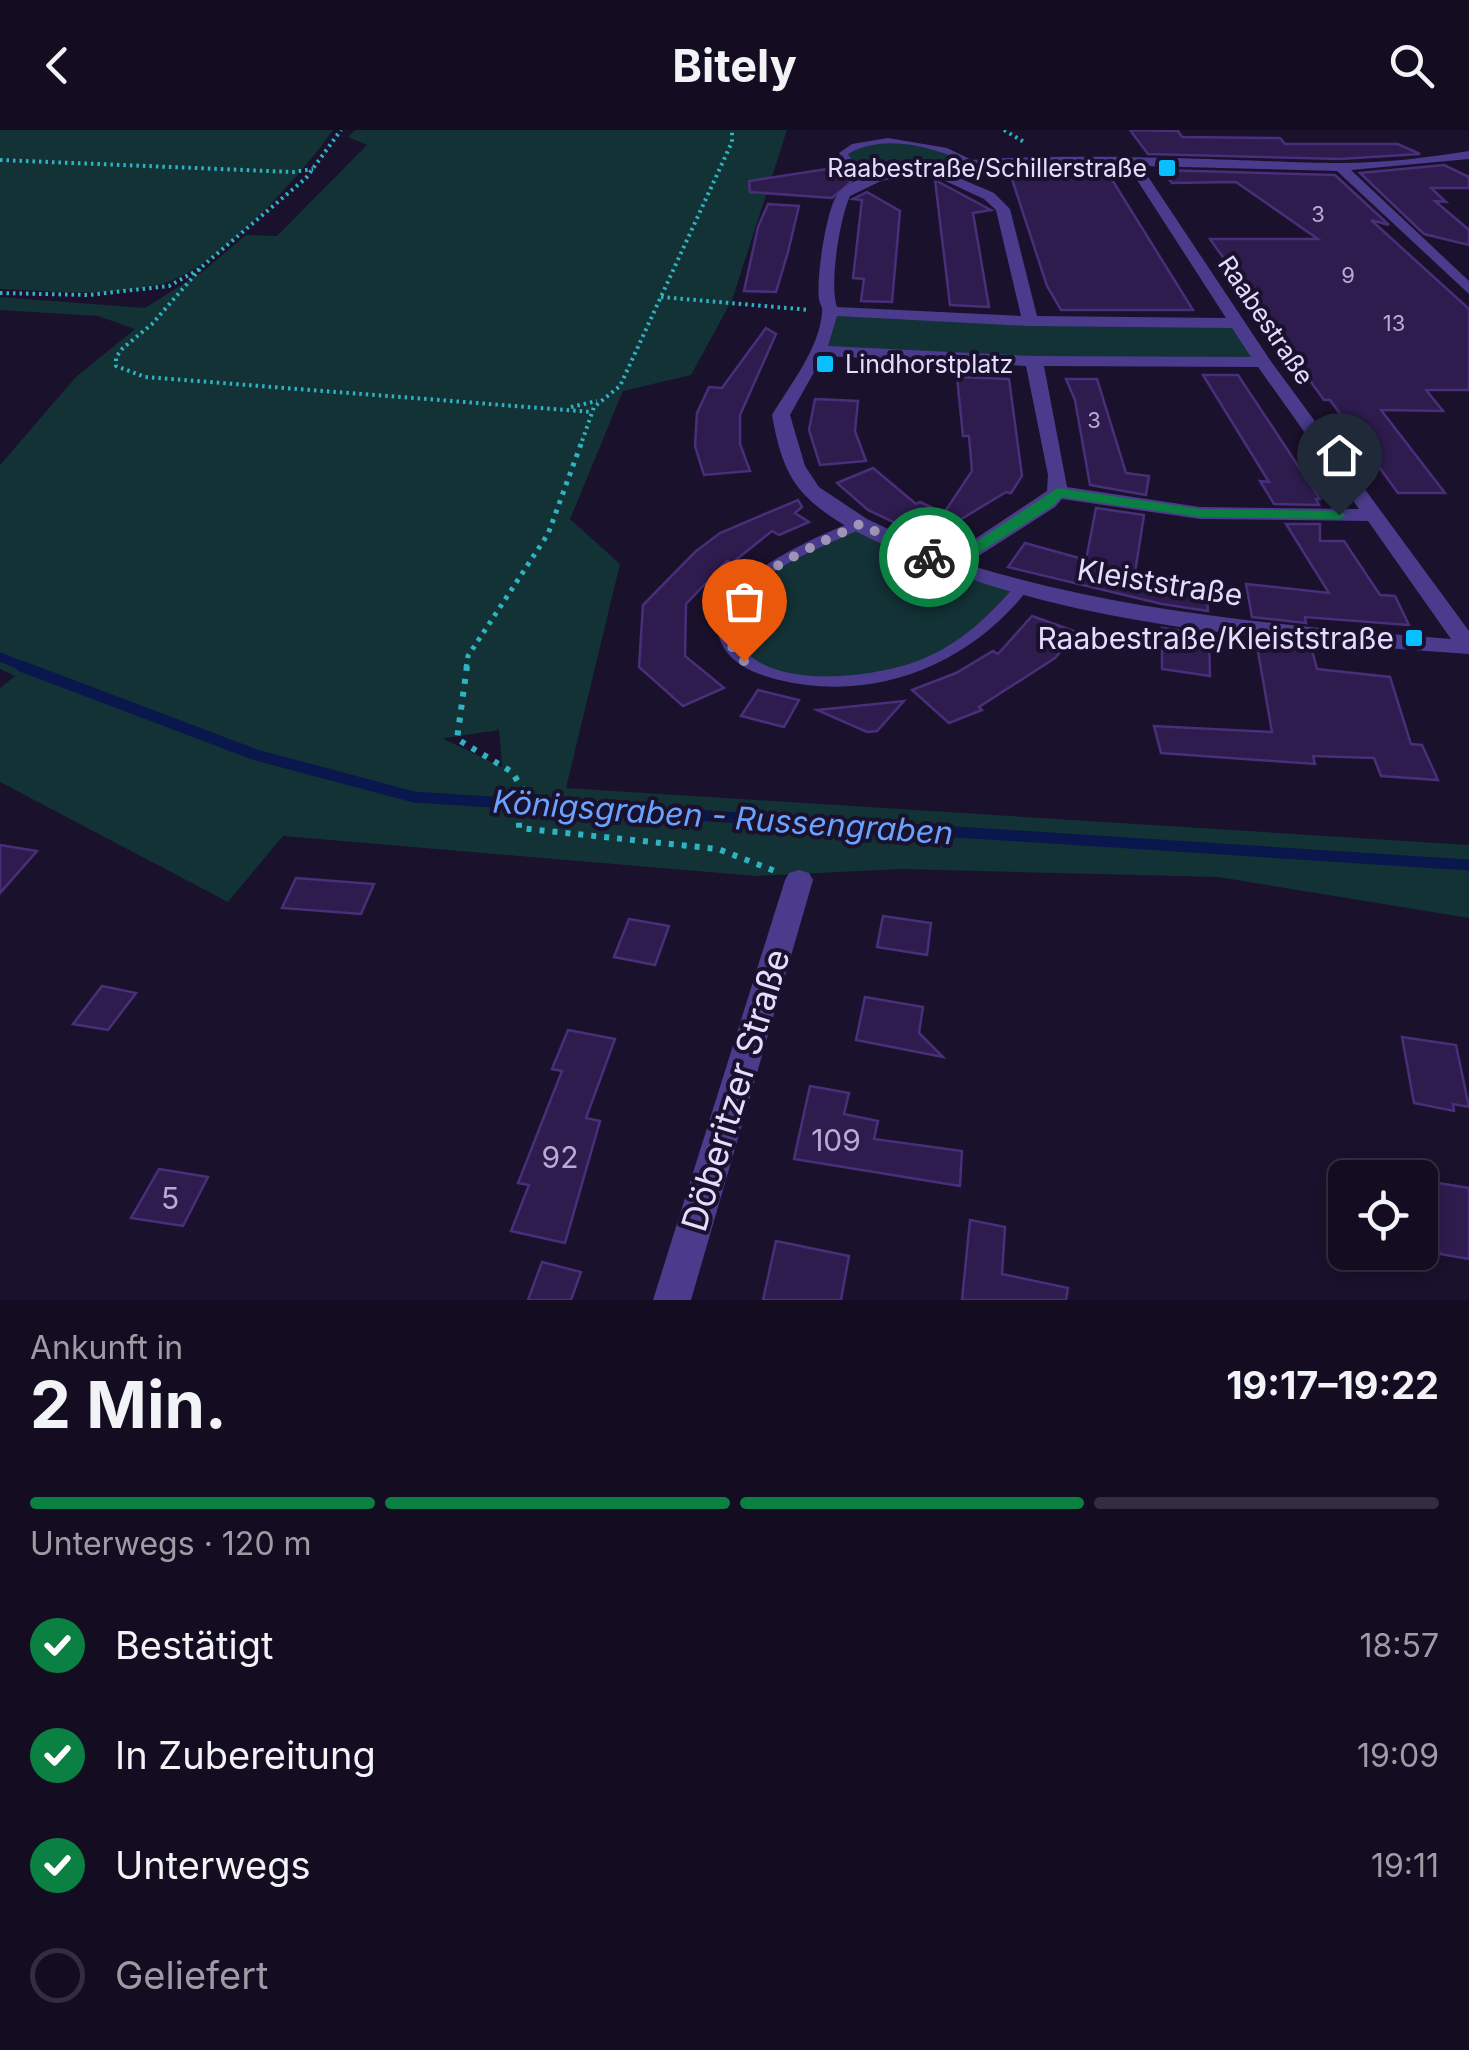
<!DOCTYPE html>
<html lang="de">
<meta charset="utf-8">
<style>
body{margin:0;font-family:Inter,sans-serif;background:#1d162a;color:#f1f3f6;height:100vh;display:flex;flex-direction:column;font-size:38px;white-space:nowrap}
*{box-sizing:border-box;margin:0}
p{font-size:32px;color:#9d9ca5}
.icon{flex:none;width:55px;height:55px;fill:none;stroke:currentColor;stroke-width:2;stroke-linecap:round;stroke-linejoin:round}
.map{position:relative;height:1170px;overflow:hidden}
.side{display:flex;flex-direction:column;background:#140d21;flex:1}
.side>*{flex:none}
.fabs{position:absolute;left:1328px;top:1030px;display:grid;gap:20px}
.fabs a{display:grid;place-items:center;width:110px;height:110px;border-radius:15px;background:#140d21;box-shadow:0 5px 15px #0003,0 0 0 2px #332d3f;font-size:50px}
.pin{position:absolute;display:grid;place-items:center;width:85px;height:85px;color:#fff;margin:-102px -42px;border-radius:50% 50% 50% 0;rotate:-45deg;box-shadow:0 0 10px #0007}
.pin .icon{rotate:45deg}
.courier{position:absolute;display:grid;place-items:center;width:100px;height:100px;margin:-50px;border:8px solid #0b8043;border-radius:50%;background:#fff;color:#222;box-shadow:0 2px 12px #0007}
.overview em{font-style:normal;font-weight:700}
.overview div{display:flex;flex-direction:column-reverse}
.overview{display:flex;align-items:center;justify-content:space-between;height:170px;padding:0 30px}
h1{font-size:65px;font-weight:700;line-height:75px}
.bar{display:grid;grid-template-columns:repeat(4,1fr);gap:15px 10px;align-content:center;height:120px;padding:0 30px}
.bar i{height:12px;border-radius:8px;background:#332d3f}
.bar .on{background:#0b8043}
.bar p{grid-column:span 4}
ol{padding:0 30px;list-style:none}
li{display:flex;align-items:center;gap:30px;height:110px}
li p{margin-inline-start:auto}
li .icon{padding:10px;border-radius:50%;background:#0b8043;color:#fff;stroke-width:4}
li:last-child{color:#9d9ca5}
li i{width:55px;height:55px;border:5px solid #332d3f;border-radius:50%}
header{display:flex;justify-content:space-between;align-items:center;height:130px;padding:0 30px;background:#140d21;font-size:45px;font-weight:700}
.map>svg:first-child{display:block}
</style>
<header><svg class="icon" aria-label="back" viewBox="0 0 24 24"><path d="M15 5l-7 7 7 7"/></svg>Bitely<svg class="icon" aria-label="search" viewBox="0 0 24 24"><circle cx="10" cy="10" r="6"/><path d="M15 15l6 6"/></svg></header>
<div class="map">
<svg width="1469" height="1170" viewBox="0 0 1469 1170">
<rect width="100%" height="100%" fill="#1a112c"/>
<g fill="#133236" fill-rule="evenodd">
<path d="M 0,0 L 333,0 C 301,46 217,139 162,154 C 111,168 52,161 0,159 Z"/>
<path d="M 355,0 L 787,0 L 732,170 L 691,245 L 623,261 L 570,389 L 620,434 L 566,658 L 1469,715 L 1469,788 L 1218,747 L 902,739 L 756,746 L 283,706 L 228,772 L 0,652 L 0,558 L 15,546 L 0,539 L 0,335 L 76,247 L 135,199 L 98,186 L 0,180 L 0,167 L 145,178 L 202,142 L 246,105 L 277,106 L 367,15 L 348,7 ZM 499,600 L 502,637 L 444,609 L 445,608 Z"/>
<path d="M 897,11 L 944,19 L 969,32 L 877,44 L 849,30 L 846,20 L 852,17 Z"/>
<path d="M 834,182 L 1234,194 L 1260,231 L 1040,230 L 821,220 Z"/>
<path d="M 861,397 L 1018,459 L 952,520 L 878,547 L 789,547 L 746,530 L 730,509 L 731,476 L 785,435 Z"/>
</g>
<g fill="none" stroke-linecap="round" stroke-linejoin="round">
<path stroke="#0a174c" stroke-width="9" d="M 0,527 L 27,538"/>
<path stroke="#0a174c" stroke-width="11" d="M 21,536 L 256,625 L 414,667 L 1469,735"/>
</g>
<g fill="#2e1c4e" stroke="#492e7a" stroke-width="2.5">
<path d="M 1130,0 L 1178,1 L 1182,7 L 1280,8 L 1285,14 L 1398,14 L 1420,24 L 1340,29 L 1148,24 Z"/>
<path d="M 1444,35 L 1469,47 L 1469,58 L 1431,58 L 1446,72 L 1435,71 L 1469,100 L 1469,115 L 1424,104 L 1360,43 Z"/>
<path d="M 827,39 L 851,52 L 832,68 L 750,62 L 749,51 Z"/>
<path d="M 1009,40 L 1106,40 L 1193,180 L 1061,180 L 1047,156 Z"/>
<path d="M 1161,40 L 1335,45 L 1389,95 L 1371,90 L 1469,179 L 1469,260 L 1426,260 L 1443,281 L 1381,280 L 1445,363 L 1398,363 L 1330,270 L 1324,270 L 1303,241 L 1297,241 L 1249,175 L 1257,175 L 1210,109 L 1318,109 L 1236,52 L 1172,53 Z"/>
<path d="M 935,50 L 991,80 L 973,83 L 989,177 L 950,175 Z"/>
<path d="M 867,62 L 900,81 L 892,172 L 861,171 L 864,149 L 853,148 L 862,70 L 853,69 Z"/>
<path d="M 768,74 L 799,76 L 788,122 L 776,162 L 744,161 L 758,97 Z"/>
<path d="M 766,198 L 776,204 L 740,285 L 740,314 L 750,341 L 704,345 L 695,316 L 697,283 L 709,257 L 722,258 Z"/>
<path d="M 1203,245 L 1238,245 L 1320,369 L 1316,369 L 1319,375 L 1274,374 L 1260,351 L 1269,352 Z"/>
<path d="M 957,247 L 1009,249 L 1022,346 L 1011,363 L 1006,362 L 945,399 L 962,413 L 952,420 L 929,409 L 925,411 L 927,408 L 868,380 L 837,353 L 873,338 L 916,374 L 920,372 L 944,383 L 972,341 L 969,306 L 963,306 Z"/>
<path d="M 1066,249 L 1097,249 L 1126,343 L 1149,346 L 1146,365 L 1090,355 L 1075,270 Z"/>
<path d="M 815,269 L 858,271 L 855,301 L 866,331 L 820,335 L 809,300 Z"/>
<path d="M 798,370 L 802,377 L 795,383 L 809,392 L 779,405 L 772,401 L 732,433 L 727,431 L 686,474 L 685,526 L 724,558 L 683,576 L 639,537 L 643,475 L 695,422 L 720,403 Z"/>
<path d="M 1096,378 L 1144,385 L 1135,443 L 1206,452 L 1208,481 L 1162,474 L 1008,437 L 1025,413 L 1086,430 Z"/>
<path d="M 1286,394 L 1320,394 L 1320,411 L 1344,411 L 1380,465 L 1395,466 L 1409,495 L 1305,487 L 1306,493 L 1252,487 L 1246,454 L 1329,463 Z"/>
<path d="M 1032,486 L 1077,502 L 1055,528 L 979,577 L 982,580 L 949,593 L 912,560 L 956,543 L 993,521 L 998,524 Z"/>
<path d="M 1162,498 L 1209,504 L 1210,546 L 1162,539 Z"/>
<path d="M 1256,510 L 1311,516 L 1317,539 L 1390,547 L 1411,614 L 1422,615 L 1438,650 L 1381,646 L 1374,628 L 1313,626 L 1315,634 L 1161,623 L 1154,596 L 1272,602 Z"/>
<path d="M 758,560 L 799,570 L 784,597 L 741,586 Z"/>
<path d="M 904,571 L 877,601 L 867,602 L 817,580 Z"/>
<path d="M 0,715 L 37,721 L 0,763 Z"/>
<path d="M 296,748 L 374,754 L 361,784 L 282,778 Z"/>
<path d="M 883,786 L 931,793 L 927,825 L 877,817 Z"/>
<path d="M 629,789 L 669,796 L 655,835 L 614,827 Z"/>
<path d="M 102,856 L 136,863 L 108,900 L 73,894 Z"/>
<path d="M 865,867 L 923,877 L 919,903 L 943,927 L 856,910 Z"/>
<path d="M 568,900 L 615,909 L 586,988 L 600,991 L 565,1113 L 511,1101 L 529,1055 L 518,1053 L 562,941 L 552,939 Z"/>
<path d="M 1402,907 L 1456,915 L 1469,977 L 1453,974 L 1454,981 L 1414,973 Z"/>
<path d="M 810,956 L 849,963 L 844,984 L 878,991 L 874,1009 L 962,1021 L 960,1056 L 794,1029 Z"/>
<path d="M 159,1039 L 208,1047 L 183,1096 L 131,1088 Z"/>
<path d="M 1420,1050 L 1469,1058 L 1469,1129 L 1440,1124 L 1438,1117 L 1420,1114 Z"/>
<path d="M 970,1090 L 1005,1097 L 1002,1144 L 1068,1158 L 1066,1170 L 962,1170 Z"/>
<path d="M 776,1111 L 849,1126 L 841,1170 L 763,1170 Z"/>
<path d="M 542,1132 L 581,1142 L 571,1170 L 528,1170 Z"/>
</g>
<g fill="none" stroke-linecap="round" stroke-linejoin="round">
<g stroke="#2db3c1" stroke-width="4" stroke-dasharray="2.5 4" stroke-linecap="butt">
<path d="M 1004,0 L 1024,12"/>
<path d="M 0,30 L 293,42 L 313,39"/>
<path d="M 200,139 L 152,194 L 123,218 L 116,227 L 116,236 L 145,247 L 592,282"/>
<path d="M 0,163 L 88,165 L 169,156 L 198,140 L 306,48 L 341,0"/>
<path d="M 661,167 L 810,180"/>
<path d="M 571,277 L 597,271"/>
<path d="M 580,317 L 594,277 L 620,256 L 732,12 L 732,0"/>
</g>
<path stroke="#2db3c1" stroke-width="5" stroke-dasharray="4 6" stroke-linecap="butt" d="M 466,538 L 468,526 L 548,404 L 581,314"/>
<path stroke="#2db3c1" stroke-width="6" stroke-dasharray="5 8" stroke-linecap="butt" d="M 467,536 L 457,609 L 512,642 L 528,668 L 519,687 L 519,698 L 718,719 L 775,741"/>
<g fill="#4b3b8c" fill-rule="evenodd">
<path d="M 888,8 L 947,18 L 976,32 C 965,35 953,25 940,22 C 911,12 875,8 848,24 L 850,28 L 880,43 L 877,48 L 844,32 L 839,23 L 852,14 Z"/>
<path d="M 860,390 L 865,391 L 865,397 C 828,415 756,441 736,477 C 731,487 732,498 736,507 C 760,563 875,548 920,530 C 960,514 988,487 1016,455 L 1026,455 L 1029,458 C 970,535 874,573 779,550 C 760,545 738,538 726,521 C 718,509 713,492 720,478 C 737,443 824,401 860,390 Z"/>
</g>
<g fill="#4b3b8c" fill-rule="evenodd">
<path d="M 1469,21 L 1469,29 L 1351,40 L 1469,151 L 1469,164 L 1337,41 L 1141,36 L 1270,230 L 1469,501 L 1469,524 C 1279,510 1081,500 905,424 C 870,409 828,391 802,362 C 783,340 777,312 772,285 C 790,255 819,219 822,183 C 823,176 820,176 819,169 C 816,150 826,81 837,65 C 879,5 1259,34 1340,33 C 1383,33 1426,28 1469,21 ZM 1001,36 L 1128,36 L 1226,188 L 1037,186 L 1010,79 L 994,63 L 943,41 ZM 926,42 L 984,69 L 996,80 L 1021,186 L 837,177 C 829,154 840,88 850,66 L 881,51 ZM 837,186 L 1030,196 L 1232,198 L 1251,227 L 1034,226 L 828,216 ZM 823,226 L 1026,236 L 1048,345 L 1047,361 L 948,427 L 867,389 L 819,357 L 805,336 L 790,285 ZM 1044,236 L 1258,237 L 1359,379 L 1200,377 L 1067,357 ZM 1062,369 L 1200,389 L 1368,391 L 1451,509 C 1287,496 1124,483 966,434 L 1055,377 Z"/>
<path d="M 799,740 L 809,743 L 813,750 L 691,1170 L 653,1170 L 785,750 L 789,743 Z"/>
</g>
</g>
<path fill="#0b8043" d="M 1058,358 L 1200,379 L 1339,381 L 1346,385 L 1339,389 L 1200,387 L 1061,367 L 1053,376 L 953,439 L 944,439 L 922,427 L 929,423 L 948,430 Z"/>
<g fill="none" stroke-linecap="round" stroke-linejoin="round">
<path stroke="#9e95b5" stroke-width="10" stroke-dasharray="0 18" d="M 744,531 C 734,519 722,508 724,491 C 729,451 825,411 860,394 L 929,427"/>
</g>
<g fill="#08bfff" stroke="#1a112c" stroke-width="4">
<rect x="1157" y="28" width="20" height="20" rx="5"/>
<rect x="815" y="224" width="20" height="20" rx="5"/>
<rect x="1404" y="498" width="20" height="20" rx="5"/>
</g>
<g text-anchor="middle" dominant-baseline="central" stroke-width="8" stroke-linejoin="round" paint-order="stroke">
<g font-size="22" fill="#b7acd3">
<text x="1318" y="84">3</text>
<text x="1348" y="145">9</text>
<text x="1394" y="193">13</text>
<text x="1094" y="290">3</text>
</g>
<g font-size="25" fill="#e5dcff" stroke="#1a112c" text-anchor="end">
<text x="1147" y="38">Raabestraße/Schillerstraße</text>
<text x="845" y="234" text-anchor="start">Lindhorstplatz</text>
</g>
<g font-size="25" fill="#e5dcff" stroke="#1a112c">
<text transform="translate(1266 190) rotate(56)">Raabestraße</text>
</g>
<g font-size="30" fill="#e5dcff" stroke="#1a112c">
<text transform="translate(1160 452) rotate(9)">Kleiststraße</text>
</g>
<g font-size="30" fill="#e5dcff" stroke="#1a112c" text-anchor="end">
<text x="1394" y="508">Raabestraße/Kleiststraße</text>
</g>
<g font-size="30" fill="#b7acd3">
<text x="836" y="1010">109</text>
<text x="560" y="1027">92</text>
<text x="170" y="1068">5</text>
</g>
<g font-size="32" font-style="italic" fill="#6aa2ff" stroke="#1a112c">
<text transform="translate(723 687) rotate(4)">Königsgraben - Russengraben</text>
</g>
<g font-size="35" fill="#e5dcff" stroke="#1a112c">
<text transform="translate(735 960) rotate(-73)">Döberitzer Straße</text>
</g>
</g>
</svg>
<div class="fabs">
<a><svg class="icon" aria-label="locate" viewBox="0 0 24 24"><circle cx="12" cy="12" r="6"/><path d="M12 2v4M12 18v4M2 12h4M18 12h4"/></svg></a>
</div>
<div class="pin" style="left:744px;top:531px;background:#ea580c"><svg class="icon" aria-label="bag" viewBox="0 0 24 24"><path d="M5 8h14l-1 12H6zM9 8a3 3 0 0 1 6 0"/></svg></div>
<div class="pin" style="left:1339px;top:385px;background:#1f2937"><svg class="icon" aria-label="home" viewBox="0 0 24 24"><path d="M3 11l9-7 9 7M6 9v11h12V9"/></svg></div>
<div class="courier" style="left:929px;top:427px"><svg class="icon" aria-label="bike" viewBox="0 0 24 24"><circle cx="6" cy="16" r="4"/><circle cx="18" cy="16" r="4"/><path d="M6 16l4-8h5l3 8M10 8l3 8H6M13 5h3"/></svg></div>
</div>
<section class="side">
<div class="overview"><div><h1>2 Min.</h1><p>Ankunft in</p></div><em>19:17–19:22</em></div>
<div class="bar"><i class="on"></i><i class="on"></i><i class="on"></i><i></i><p>Unterwegs · 120 m</p></div>
<ol>
<li><svg class="icon" aria-label="check" viewBox="0 0 24 24"><path d="M5 12l5 5 9-10"/></svg>Bestätigt<p>18:57</p></li>
<li><svg class="icon" aria-label="check" viewBox="0 0 24 24"><path d="M5 12l5 5 9-10"/></svg>In Zubereitung<p>19:09</p></li>
<li><svg class="icon" aria-label="check" viewBox="0 0 24 24"><path d="M5 12l5 5 9-10"/></svg>Unterwegs<p>19:11</p></li>
<li><i></i>Geliefert</li>
</ol>
</section>
